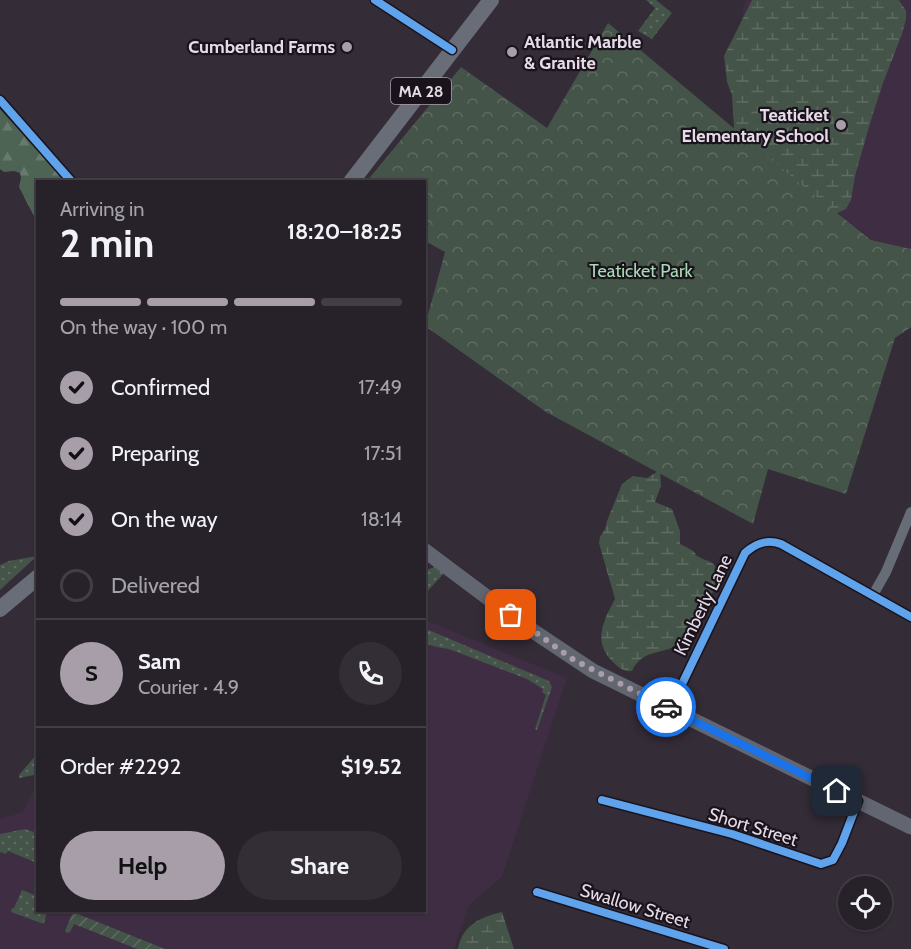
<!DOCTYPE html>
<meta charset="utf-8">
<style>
body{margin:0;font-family:Cabin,sans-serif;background:#332e35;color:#f1f3f6;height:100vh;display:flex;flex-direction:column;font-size:22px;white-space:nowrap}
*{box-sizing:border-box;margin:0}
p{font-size:20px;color:#a4a3a8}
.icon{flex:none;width:33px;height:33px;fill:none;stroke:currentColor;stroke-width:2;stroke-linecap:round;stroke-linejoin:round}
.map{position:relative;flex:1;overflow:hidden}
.details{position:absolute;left:36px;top:180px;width:390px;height:732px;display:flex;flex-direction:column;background:#272129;border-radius:0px;box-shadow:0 2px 4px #0004,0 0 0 2px #433e46}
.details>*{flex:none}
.tools{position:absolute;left:838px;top:876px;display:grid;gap:12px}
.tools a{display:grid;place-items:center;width:54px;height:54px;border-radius:50%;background:#272129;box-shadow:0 2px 4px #0004,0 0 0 2px #433e46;font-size:30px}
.pin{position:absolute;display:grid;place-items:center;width:51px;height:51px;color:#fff;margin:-26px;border-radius:12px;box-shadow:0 3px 9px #0006}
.courier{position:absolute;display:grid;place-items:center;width:60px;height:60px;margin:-30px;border:4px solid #1a73e8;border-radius:50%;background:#fff;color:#222;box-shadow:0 2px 8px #0007}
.overview em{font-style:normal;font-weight:700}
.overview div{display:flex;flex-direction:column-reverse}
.overview{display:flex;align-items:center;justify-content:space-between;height:102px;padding:0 24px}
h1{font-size:39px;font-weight:700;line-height:45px}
.bar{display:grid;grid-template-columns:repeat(4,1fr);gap:9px 6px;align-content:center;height:72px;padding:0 24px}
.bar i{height:8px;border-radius:4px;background:#433e46}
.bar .on{background:#a79eaa}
.bar p{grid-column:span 4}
.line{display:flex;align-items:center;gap:15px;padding:0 24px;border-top:2px solid #433e46}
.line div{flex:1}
.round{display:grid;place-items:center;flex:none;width:63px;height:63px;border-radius:32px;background:#332e35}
ol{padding:0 24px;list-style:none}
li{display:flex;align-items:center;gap:18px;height:66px}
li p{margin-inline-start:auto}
li .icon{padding:6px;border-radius:50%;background:#a79eaa;color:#111;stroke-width:4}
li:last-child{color:#a4a3a8}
li i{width:33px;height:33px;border:3px solid #433e46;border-radius:50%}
.button{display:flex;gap:12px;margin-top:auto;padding:12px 24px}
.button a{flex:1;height:69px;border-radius:36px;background:#a79eaa;color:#111;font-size:24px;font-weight:700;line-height:69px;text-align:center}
.button a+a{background:#332e35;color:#f1f3f6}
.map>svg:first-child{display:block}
</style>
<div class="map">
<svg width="911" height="949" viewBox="0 0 911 949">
<defs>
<pattern id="grass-dots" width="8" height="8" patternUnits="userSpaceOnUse" patternTransform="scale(1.5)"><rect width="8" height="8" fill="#445448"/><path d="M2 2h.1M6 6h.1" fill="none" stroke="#5f6c62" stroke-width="1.8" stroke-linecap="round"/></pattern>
<pattern id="forest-firs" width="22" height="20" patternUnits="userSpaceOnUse" patternTransform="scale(1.5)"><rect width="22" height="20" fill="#4d6454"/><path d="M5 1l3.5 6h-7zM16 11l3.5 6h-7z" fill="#667a6d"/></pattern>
<pattern id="wetland-marsh" width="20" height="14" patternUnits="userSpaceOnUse" patternTransform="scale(1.5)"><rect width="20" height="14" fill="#445448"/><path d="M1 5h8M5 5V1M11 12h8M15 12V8" fill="none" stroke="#5f6c62"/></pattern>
<pattern id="park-crowns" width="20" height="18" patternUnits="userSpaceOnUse" patternTransform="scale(1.5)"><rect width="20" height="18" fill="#445448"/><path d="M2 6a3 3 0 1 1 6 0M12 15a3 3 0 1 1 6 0" fill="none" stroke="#5f6c62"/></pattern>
<pattern id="garden-furrows" width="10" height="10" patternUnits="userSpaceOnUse" patternTransform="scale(1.5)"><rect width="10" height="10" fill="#445448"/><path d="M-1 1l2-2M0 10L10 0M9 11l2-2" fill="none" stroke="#5f6c62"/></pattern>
</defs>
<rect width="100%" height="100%" fill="#342c37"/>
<g fill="#3e2d43">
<path d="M 745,0 L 911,0 L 911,249 L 872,240 L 803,186 L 733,65 Z"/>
<path d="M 425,620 L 567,678 L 502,877 L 469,905 L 454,949 L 0,949 L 0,819 L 23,812 L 37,784 L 38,910 L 424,910 Z"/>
</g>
<g fill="url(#grass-dots)">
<path d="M 646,0 L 656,0 L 672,13 L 652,39 L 638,31 L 655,8 Z"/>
<path d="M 37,556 L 0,590 L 0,565 L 9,561 Z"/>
<path d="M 434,567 L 445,572 L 425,594 L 424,571 Z"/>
<path d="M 424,628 L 549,681 L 552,687 L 537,730 L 535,729 L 546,695 L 542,692 L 543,689 L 527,679 L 449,649 L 436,647 L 425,643 Z"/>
<path d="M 37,754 L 37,770 L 34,775 L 19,778 L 19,775 Z"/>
<path d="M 25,829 L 37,833 L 37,863 L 8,851 L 6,854 L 0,852 L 0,834 Z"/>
<path d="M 22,890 L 37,896 L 38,910 L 47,911 L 44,924 L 11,912 L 12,908 L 14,908 Z"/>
</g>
<path fill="url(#forest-firs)" d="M 0,109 L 65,181 L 38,182 L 37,222 L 19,187 L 21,178 L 20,173 L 14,171 L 4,172 L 0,169 Z"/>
<g fill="url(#wetland-marsh)">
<path d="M 752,0 L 899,0 L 906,11 L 906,19 L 902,34 L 883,83 L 871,120 L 855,176 L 851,200 L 846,209 L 835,214 L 734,129 L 732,95 L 727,82 L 724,56 Z"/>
<path d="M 660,470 L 661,486 L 655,502 L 672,509 L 680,531 L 680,544 C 684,546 689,548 693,551 C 699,556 691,553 699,557 C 705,561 711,560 715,566 C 725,583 692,634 678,644 C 661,656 643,648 632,671 C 623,672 618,667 612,661 C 592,641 604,620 615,599 L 599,543 L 600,537 L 605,529 L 607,521 L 622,484 L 633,476 L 647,478 Z"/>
<path d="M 502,912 L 514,949 L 458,949 C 462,925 481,917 502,912 Z"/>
</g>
<path fill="url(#park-crowns)" d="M 608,23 L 803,186 L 871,240 L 911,249 L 911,327 L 895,338 L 846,494 L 768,469 L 753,524 L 546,412 L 425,326 L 445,252 L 425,241 L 424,182 L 367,181 L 461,67 L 547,128 Z"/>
<path fill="url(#garden-furrows)" d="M 73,912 L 165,949 L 137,949 L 74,924 L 70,932 L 67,933 L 65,931 Z"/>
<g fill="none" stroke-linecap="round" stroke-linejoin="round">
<g stroke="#666d76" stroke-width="10">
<path d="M 375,0 L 452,50"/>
<path d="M 0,100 L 72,182"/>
<path d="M 873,595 L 886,572 L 911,512"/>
<path d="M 670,709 L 745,553 C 756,543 767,539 781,544 L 911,617"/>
<path d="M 602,800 L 732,834 L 821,864 L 833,860 L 842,843 L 858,801"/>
<path d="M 537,892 L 724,949"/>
</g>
<path stroke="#626670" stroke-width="15" d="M 424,550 L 527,627 L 593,671 L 911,827"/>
<g stroke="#686d78" stroke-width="16">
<path d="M 351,182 L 491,0"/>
<path d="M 0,609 L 38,577"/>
</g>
<defs>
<g id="cycleway">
<path d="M 375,0 L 452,50"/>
<path d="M 0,100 L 72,182"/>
<path d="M 670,709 L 745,553 C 756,543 767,539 781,544 L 911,617"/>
<path d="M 602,800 L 732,834 L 821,864 L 833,860 L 842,843 L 858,801"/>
<path d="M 537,892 L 724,949"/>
</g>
</defs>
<use href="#cycleway" stroke="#1a131c" stroke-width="11"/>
<use href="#cycleway" stroke="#60a3ed" stroke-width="8"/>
</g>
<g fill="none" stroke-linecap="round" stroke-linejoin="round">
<path stroke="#a79eaa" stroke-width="6" stroke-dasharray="0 10.8" d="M 511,615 L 574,660 L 666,707"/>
<path stroke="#1a73e8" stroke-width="8" d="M 666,707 L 837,791"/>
</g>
<g fill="#a79eaa" stroke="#1a131c" stroke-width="2">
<circle cx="347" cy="47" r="6"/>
<circle cx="512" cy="52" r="6"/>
<circle cx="841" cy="125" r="6"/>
</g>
<g text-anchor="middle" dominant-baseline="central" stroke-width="4.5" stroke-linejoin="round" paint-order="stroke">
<rect fill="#1a131c" stroke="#a8a0ab" stroke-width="1.5" x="391" y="78" width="60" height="26" rx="4.5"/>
<g font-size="16" font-weight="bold" fill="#e5dce8">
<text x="421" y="91">MA 28</text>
</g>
<g font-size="18" font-weight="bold" fill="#e5dce8" stroke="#1a131c" text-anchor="end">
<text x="524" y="42" text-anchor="start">Atlantic Marble<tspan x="524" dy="21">&amp; Granite</tspan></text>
<text x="335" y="47">Cumberland Farms</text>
<text x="829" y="115">Teaticket<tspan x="829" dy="21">Elementary School</tspan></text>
</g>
<g font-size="18" fill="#a6dbb4" stroke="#1a131c">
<text x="641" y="271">Teaticket Park</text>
</g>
<g font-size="18" fill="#e5dce8" stroke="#1a131c">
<text transform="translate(703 605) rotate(-64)">Kimberly Lane</text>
<text transform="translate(753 827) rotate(17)">Short Street</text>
<text transform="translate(635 906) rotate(17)">Swallow Street</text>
</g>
</g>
</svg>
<div class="tools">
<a><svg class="icon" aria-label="locate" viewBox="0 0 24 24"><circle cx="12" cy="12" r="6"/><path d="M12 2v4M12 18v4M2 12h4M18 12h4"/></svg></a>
</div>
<div class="pin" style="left:511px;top:615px;background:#ea580c"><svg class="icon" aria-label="bag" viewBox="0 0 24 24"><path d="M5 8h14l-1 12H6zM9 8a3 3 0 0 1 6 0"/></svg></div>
<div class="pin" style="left:837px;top:791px;background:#1f2937"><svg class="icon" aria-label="home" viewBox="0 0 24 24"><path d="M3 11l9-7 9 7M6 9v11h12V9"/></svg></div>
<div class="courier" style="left:666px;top:707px"><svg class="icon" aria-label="car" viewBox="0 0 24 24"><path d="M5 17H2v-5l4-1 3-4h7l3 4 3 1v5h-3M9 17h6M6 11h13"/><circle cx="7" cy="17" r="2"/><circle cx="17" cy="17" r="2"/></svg></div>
<section class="details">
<div class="overview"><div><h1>2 min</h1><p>Arriving in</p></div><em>18:20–18:25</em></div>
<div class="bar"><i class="on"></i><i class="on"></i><i class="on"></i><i></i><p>On the way · 100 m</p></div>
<ol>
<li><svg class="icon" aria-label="check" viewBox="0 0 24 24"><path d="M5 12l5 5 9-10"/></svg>Confirmed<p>17:49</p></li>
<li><svg class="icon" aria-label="check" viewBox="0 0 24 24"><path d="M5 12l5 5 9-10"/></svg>Preparing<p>17:51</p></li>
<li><svg class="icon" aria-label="check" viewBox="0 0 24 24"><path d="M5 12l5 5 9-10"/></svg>On the way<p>18:14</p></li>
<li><i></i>Delivered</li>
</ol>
<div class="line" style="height:108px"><b class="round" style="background:#a79eaa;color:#111">S</b><div><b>Sam</b><p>Courier · 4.9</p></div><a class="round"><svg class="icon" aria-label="phone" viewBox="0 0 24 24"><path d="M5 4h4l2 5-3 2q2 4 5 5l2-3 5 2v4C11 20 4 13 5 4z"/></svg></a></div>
<div class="line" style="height:78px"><div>Order #2292</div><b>$19.52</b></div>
<div class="button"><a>Help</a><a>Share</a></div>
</section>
</div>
